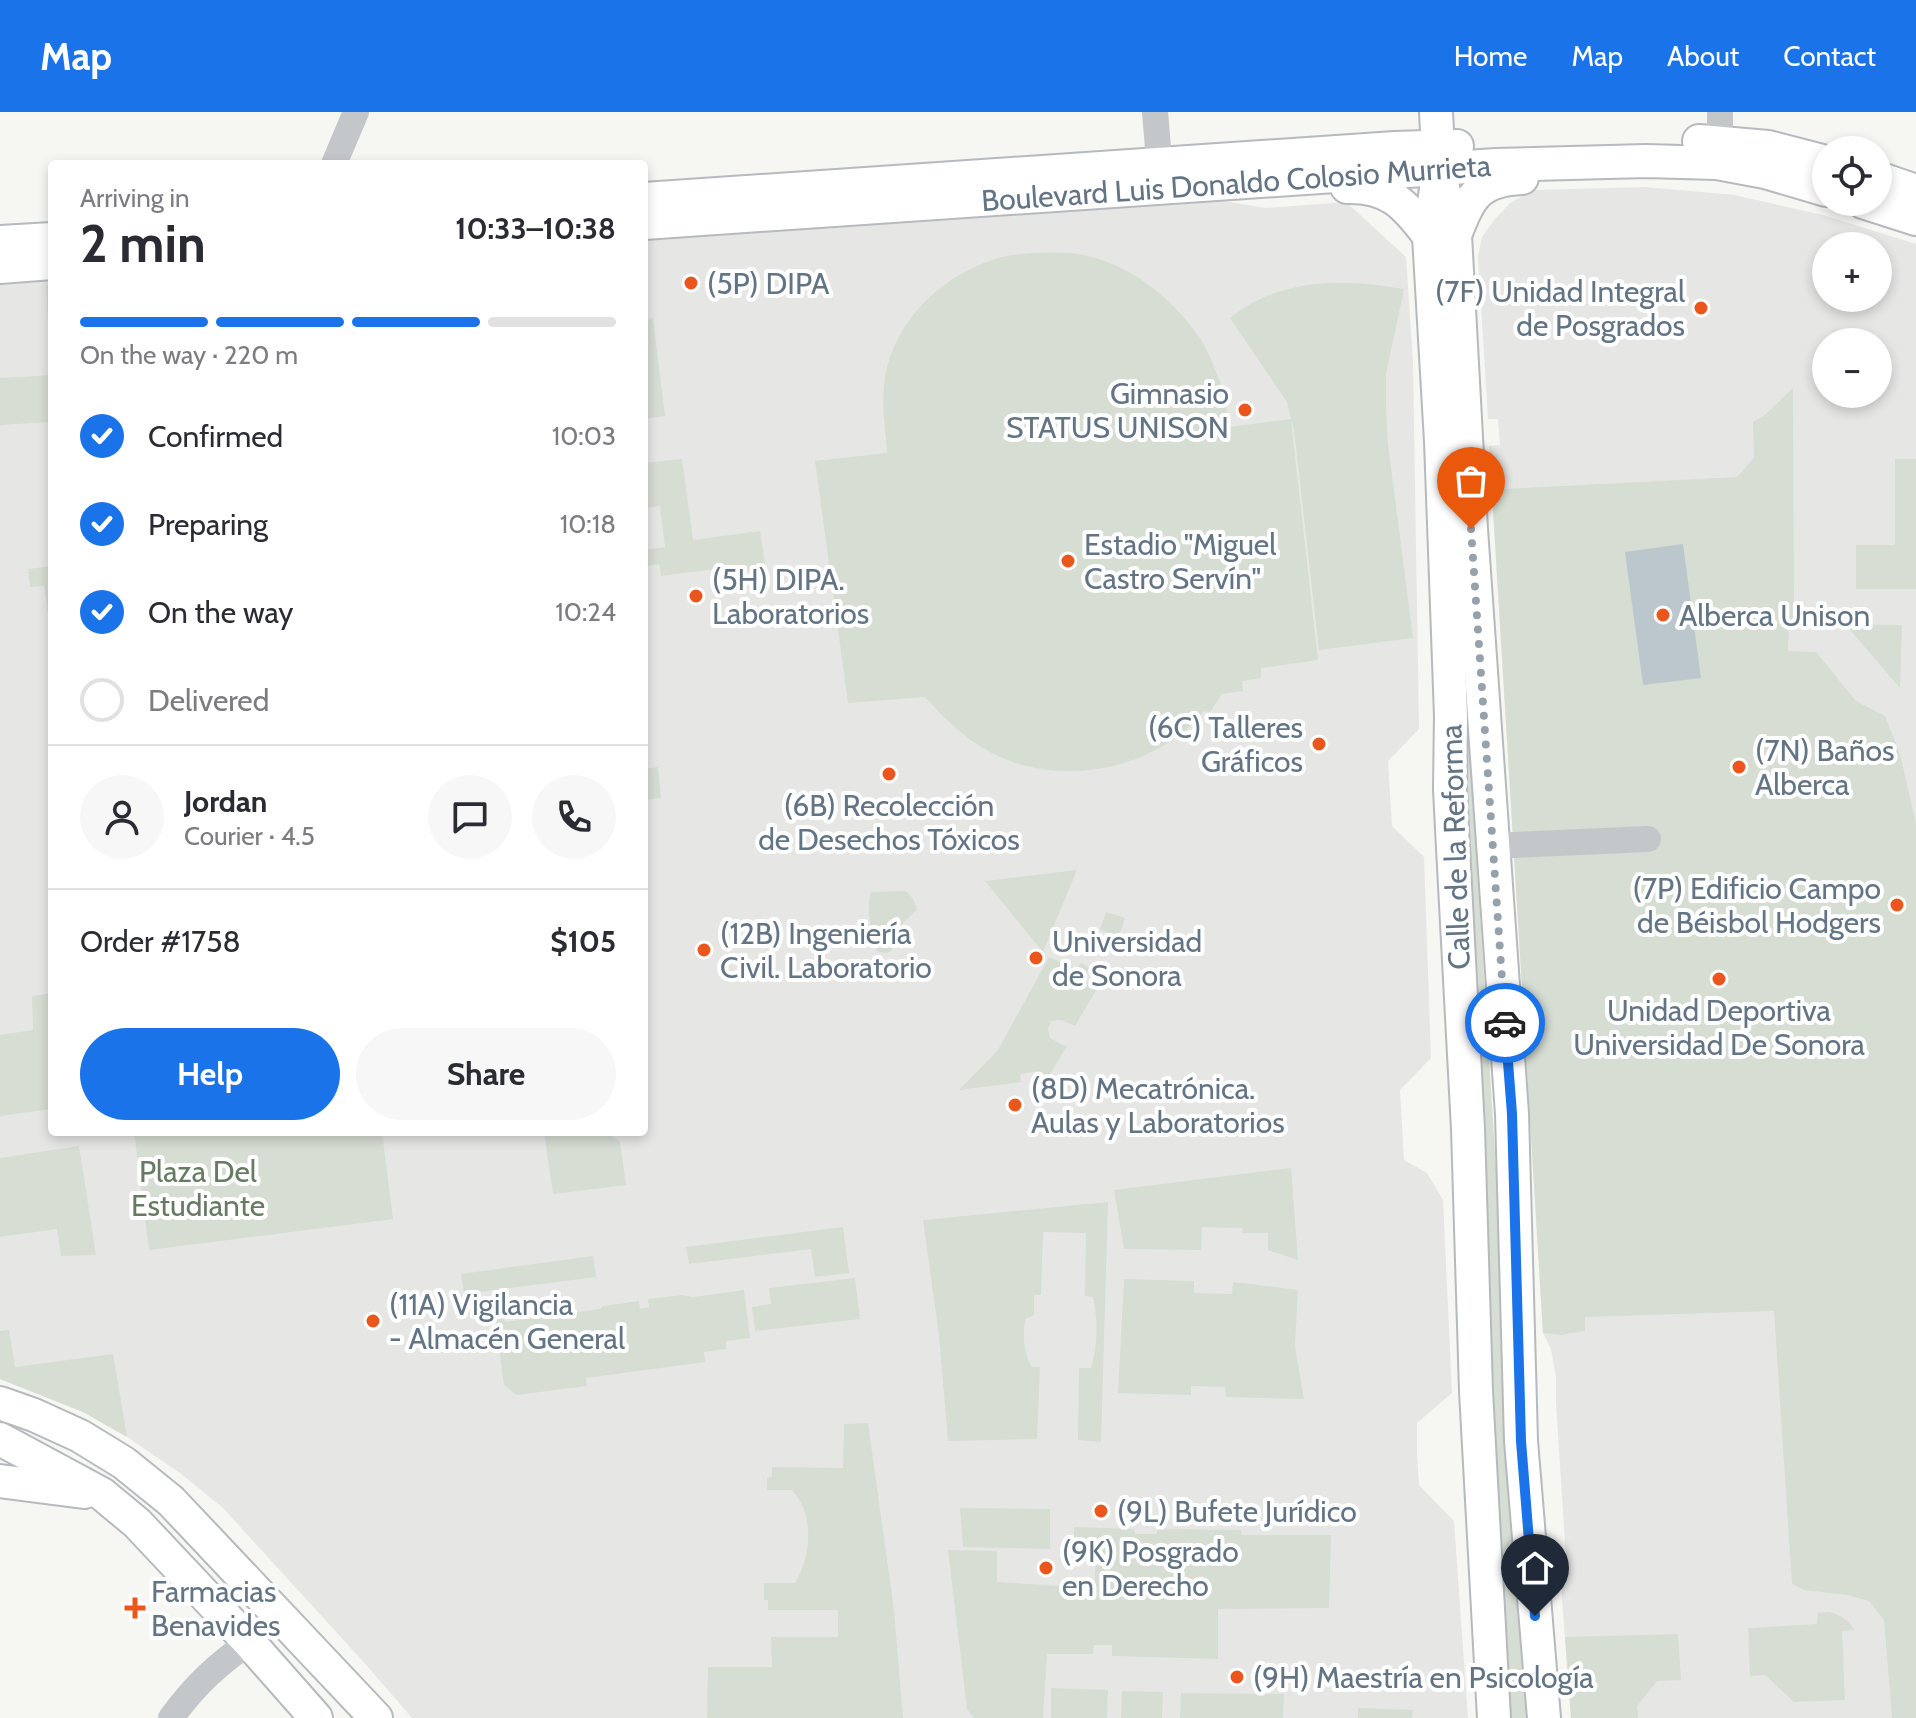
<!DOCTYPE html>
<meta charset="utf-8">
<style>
body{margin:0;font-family:Cabin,sans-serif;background:#f7f7f7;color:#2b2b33;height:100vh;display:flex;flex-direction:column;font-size:30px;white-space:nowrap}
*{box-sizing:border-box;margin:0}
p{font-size:26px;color:#7c7c81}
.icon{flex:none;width:44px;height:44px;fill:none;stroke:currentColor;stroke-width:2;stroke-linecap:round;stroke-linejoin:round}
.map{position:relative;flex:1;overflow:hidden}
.side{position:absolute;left:48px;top:48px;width:600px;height:976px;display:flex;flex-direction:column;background:#fff;border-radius:8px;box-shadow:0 4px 12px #0003}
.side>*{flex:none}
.fabs{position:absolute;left:1812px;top:24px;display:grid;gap:16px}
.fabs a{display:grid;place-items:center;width:80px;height:80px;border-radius:50%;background:#fff;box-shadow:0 4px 12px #0003;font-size:40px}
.pin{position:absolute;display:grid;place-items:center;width:68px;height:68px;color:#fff;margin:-82px -34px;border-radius:50% 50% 50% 0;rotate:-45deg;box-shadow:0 0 8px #0007}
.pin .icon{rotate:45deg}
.courier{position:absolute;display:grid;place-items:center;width:80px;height:80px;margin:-40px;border:6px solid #1a73e8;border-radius:50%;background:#fff;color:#222;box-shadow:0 2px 10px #0007}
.summary em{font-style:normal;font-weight:800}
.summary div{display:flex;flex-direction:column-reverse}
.summary{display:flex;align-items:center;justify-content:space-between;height:136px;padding:0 32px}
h1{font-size:52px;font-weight:800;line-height:60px}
.bar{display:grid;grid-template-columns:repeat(4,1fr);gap:12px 8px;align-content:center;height:96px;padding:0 32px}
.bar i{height:10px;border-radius:6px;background:#e1e1e2}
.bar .active{background:#1a73e8}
.bar p{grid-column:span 4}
.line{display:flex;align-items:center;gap:20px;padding:0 32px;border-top:2px solid #e1e1e2}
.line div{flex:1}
.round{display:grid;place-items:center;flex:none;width:84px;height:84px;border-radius:42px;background:#f7f7f7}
ol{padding:0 32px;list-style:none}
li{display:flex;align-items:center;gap:24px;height:88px}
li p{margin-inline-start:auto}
li .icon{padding:8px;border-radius:50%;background:#1a73e8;color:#fff;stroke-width:4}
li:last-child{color:#7c7c81}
li i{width:44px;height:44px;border:4px solid #e1e1e2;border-radius:50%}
.action{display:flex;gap:16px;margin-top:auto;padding:16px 32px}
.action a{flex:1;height:92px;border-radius:48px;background:#1a73e8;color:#fff;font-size:32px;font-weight:800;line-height:92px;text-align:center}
.action a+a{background:#f7f7f7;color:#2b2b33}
header{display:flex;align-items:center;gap:48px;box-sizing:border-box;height:112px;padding:0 40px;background:#1a73e8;color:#fff}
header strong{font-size:38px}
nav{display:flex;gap:44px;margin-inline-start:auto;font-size:28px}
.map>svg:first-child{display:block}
</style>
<header>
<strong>Map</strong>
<nav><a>Home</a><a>Map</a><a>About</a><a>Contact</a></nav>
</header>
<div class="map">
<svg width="1916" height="1606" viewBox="0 0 1916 1606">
<rect width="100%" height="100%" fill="#f6f6f2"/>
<g fill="#e6e7e5" fill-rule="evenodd">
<path d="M 1646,75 L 1734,83 L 1823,103 L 1916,132 L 1916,1606 L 1571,1606 L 1561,1474 L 1567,1461 L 1556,1291 L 1556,1265 L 1551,1237 L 1543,1221 L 1489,334 L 1500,333 L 1498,307 L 1488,307 L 1478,144 L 1482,125 L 1494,108 L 1510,91 L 1534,78 ZM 1826,134 L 1878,134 L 1878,186 L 1826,186 ZM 1826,230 L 1878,230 L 1878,282 L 1826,282 Z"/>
<path d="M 1224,89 L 1265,96 L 1346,90 L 1406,145 L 1413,250 L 1419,617 L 1388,649 L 1392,714 L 1424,745 L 1431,946 L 1400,978 L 1404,1048 L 1427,1061 L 1443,1088 L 1452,1281 L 1417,1311 L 1417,1342 L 1419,1373 L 1454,1409 L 1468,1606 L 412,1606 L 369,1556 L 223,1396 L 180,1361 L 127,1325 L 83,1300 L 0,1267 L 0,173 L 52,169 L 52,1020 L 644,1020 L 644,127 Z"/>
</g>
<g fill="#d6ddd3">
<path d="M 1032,141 C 1050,141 1070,139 1088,144 C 1133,155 1170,185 1197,222 C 1207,234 1220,269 1225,284 C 1227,294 1227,305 1229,315 L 1291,307 L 1287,290 L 1230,206 C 1238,200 1247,193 1256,189 C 1302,166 1354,168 1404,177 L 1386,262 L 1386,295 L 1388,332 L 1413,526 L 1319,538 L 1294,318 L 1291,308 L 1318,548 L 1261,556 L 1261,566 L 1242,569 L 1243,579 L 1222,582 L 1210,600 L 1204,599 C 1198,605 1193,611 1187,617 C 1134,662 1052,673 990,640 C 965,627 944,606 925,585 L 848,591 L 815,349 L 887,341 C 886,318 881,296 884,273 C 891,211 942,161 1002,145 C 1011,143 1022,142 1032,141 Z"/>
<path d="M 52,172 L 52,227 L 49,227 L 46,173 Z"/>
<path d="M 653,206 L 665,304 L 644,307 L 644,207 Z"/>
<path d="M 52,263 L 52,310 L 0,313 L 0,266 Z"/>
<path d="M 1793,276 L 1794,510 L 1789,511 L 1788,539 L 1816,540 L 1856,589 L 1885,604 L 1900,642 L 1916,712 L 1916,1606 L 1892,1606 L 1884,1508 L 1869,1489 L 1848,1483 L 1804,1478 L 1792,1472 L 1774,1199 L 1585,1205 L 1585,1219 L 1560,1223 L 1543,1221 L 1492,380 L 1506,377 L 1737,365 L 1754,346 L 1753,310 L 1765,303 Z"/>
<path d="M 682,347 L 693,428 L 760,419 L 766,459 L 749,462 L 747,453 L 661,464 L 659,452 L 644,454 L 644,438 L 665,435 L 660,394 L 644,396 L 644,351 Z"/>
<path d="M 1895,347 L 1916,347 L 1916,477 L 1856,477 L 1856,433 L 1895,433 Z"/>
<path d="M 1457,430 L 1530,1606 L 1499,1606 Z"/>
<path d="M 52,454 L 52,509 L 49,509 L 44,474 L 30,475 L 28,457 Z"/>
<path d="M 1845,512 L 1902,513 L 1900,576 Z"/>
<path d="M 658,655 L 661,686 L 644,688 L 644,657 Z"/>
<path d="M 1077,758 L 1043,840 L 985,769 Z"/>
<path d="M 904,779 C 912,782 915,790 917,798 C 910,804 902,811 898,819 C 892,831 898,846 877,839 C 871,827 866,793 871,780 Z"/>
<path d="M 1106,800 L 1125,806 L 1119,824 L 1100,818 Z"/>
<path d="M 1049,845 L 1076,857 L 1081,851 L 1089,855 L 1085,869 L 1098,875 L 1075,914 L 1061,908 L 1051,909 L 1048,917 L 1050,926 L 1062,933 L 1067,934 L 1048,965 L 1039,959 L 1020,962 L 1021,970 L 959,978 L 998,938 Z"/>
<path d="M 52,881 L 52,997 L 0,1004 L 0,923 L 33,918 L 32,884 Z"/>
<path d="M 134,1020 L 382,1020 L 393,1107 L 149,1138 Z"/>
<path d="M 544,1020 L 606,1020 L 620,1030 L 626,1073 L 553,1082 Z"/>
<path d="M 79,1034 L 96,1143 L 61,1144 L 57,1117 L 0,1125 L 0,1046 Z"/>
<path d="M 1291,1056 L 1298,1148 L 1268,1138 L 1268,1121 L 1243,1121 L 1242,1116 L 1202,1115 L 1201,1138 L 1124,1137 L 1114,1078 Z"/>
<path d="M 1108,1090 L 1101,1330 L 1078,1328 L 1079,1256 L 1091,1256 C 1098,1232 1098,1209 1093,1185 L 1085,1184 L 1086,1121 L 1043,1120 L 1041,1183 L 1034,1183 L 1034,1203 L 1025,1207 C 1023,1224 1023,1240 1032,1255 L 1040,1255 L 1037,1327 L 948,1329 L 939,1223 L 923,1108 Z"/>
<path d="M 843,1115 L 849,1161 L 815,1165 L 811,1137 L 689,1152 L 686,1135 Z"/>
<path d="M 593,1144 L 596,1165 L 464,1182 L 461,1162 Z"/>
<path d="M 855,1166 L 860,1207 L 755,1219 L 752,1195 L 771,1192 L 769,1176 Z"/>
<path d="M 1124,1167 L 1194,1169 L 1194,1181 L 1232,1182 L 1233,1170 L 1298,1178 L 1295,1234 L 1304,1287 L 1226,1285 L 1225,1275 L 1191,1274 L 1191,1283 L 1118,1281 Z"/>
<path d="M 744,1178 L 750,1226 L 726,1229 L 726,1237 L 704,1240 L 705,1250 L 586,1266 L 587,1274 L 516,1283 L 504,1273 L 495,1205 L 503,1204 L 505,1210 L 600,1197 L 603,1194 L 639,1189 L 640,1197 L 649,1195 L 648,1187 L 682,1183 L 693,1185 Z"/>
<path d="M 9,1218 L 15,1255 L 113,1242 L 127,1325 L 83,1300 L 0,1267 L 0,1219 Z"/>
<path d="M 868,1311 L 894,1498 L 903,1606 L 707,1606 L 708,1555 L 772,1555 L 771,1525 L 838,1525 L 838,1498 L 768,1498 L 768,1488 L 764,1488 L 764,1471 L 795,1471 C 808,1450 813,1418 803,1395 C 801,1389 796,1383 792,1378 L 767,1378 L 767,1366 L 772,1365 L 772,1355 L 843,1356 L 844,1312 Z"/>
<path d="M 960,1396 L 1050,1397 L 1050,1437 L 963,1435 Z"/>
<path d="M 1074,1415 L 1134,1417 L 1135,1422 L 1157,1422 L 1157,1417 L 1241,1418 L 1241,1423 L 1331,1423 L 1329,1496 L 1218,1497 L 1218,1547 L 1112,1544 L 1112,1533 L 1094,1533 L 1093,1542 L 1047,1542 L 1043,1606 L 974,1606 L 967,1597 L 948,1438 L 997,1439 L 997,1470 L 1094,1476 L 1096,1443 L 1074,1442 Z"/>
<path d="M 1829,1500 C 1842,1503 1848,1508 1855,1518 L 1842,1519 L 1845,1588 L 1794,1590 L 1765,1563 L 1750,1564 L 1748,1516 L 1817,1512 L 1818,1501 Z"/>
<path d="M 1678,1522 L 1681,1568 L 1657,1569 L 1637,1594 L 1638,1606 L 1571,1606 L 1565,1525 Z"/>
<path d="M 1051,1576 L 1108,1578 L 1107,1606 L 1051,1606 Z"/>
<path d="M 1122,1579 L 1163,1580 L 1162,1606 L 1121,1606 Z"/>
<path d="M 1181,1581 L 1284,1582 L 1283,1606 L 1180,1606 Z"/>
<path d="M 1358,1596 L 1413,1598 L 1412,1606 L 1358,1606 Z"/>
</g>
<path fill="#bcc7cd" d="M 1683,432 L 1701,566 L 1643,573 L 1625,440 Z"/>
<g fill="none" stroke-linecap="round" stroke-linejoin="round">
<defs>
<g id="major">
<path d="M 1436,0 L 1439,57 L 1429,124 L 1441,329 L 1451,604 L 1450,677 L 1453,736 L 1468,1017 L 1476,1279 L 1494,1606"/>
<path d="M 1699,29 L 1768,35 L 1826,50"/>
<path d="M 1878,66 L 1916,79"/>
<path d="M 1442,72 L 1455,123 L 1471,417 L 1512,1002 L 1521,1329 L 1544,1606"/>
<path d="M 1347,75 C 1389,74 1405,92 1429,124"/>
<path d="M 644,87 L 1159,52 L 1395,36 L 1457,34"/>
<path d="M 1863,90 L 1916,107"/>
<path d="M 644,111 L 1496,53 L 1646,49 L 1717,51 L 1765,60 L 1826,78"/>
<path d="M 1455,123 C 1470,85 1477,68 1522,66"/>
<path d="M 0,130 L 52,127"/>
<path d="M 0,155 L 52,151"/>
<path d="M 0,1291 L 34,1303 L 80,1324 L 124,1351 L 171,1389 L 376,1606"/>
<path d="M 0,1327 L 102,1382 L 137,1411 L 249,1530 L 316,1606"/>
<path d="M 0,1369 L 84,1380"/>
</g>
</defs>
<use href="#major" stroke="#b6babe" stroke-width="36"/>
<g stroke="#c3c7ca" stroke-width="26">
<path d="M 1155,0 L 1161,72"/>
<path d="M 1720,0 L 1720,31"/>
<path d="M 334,52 L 356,0"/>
<path d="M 1492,734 L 1648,727"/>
<path d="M 171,1606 C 196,1572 215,1555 249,1530"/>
</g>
<use href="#major" stroke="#fff" stroke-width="32"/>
</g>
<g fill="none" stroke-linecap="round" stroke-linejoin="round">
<path stroke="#96a2ab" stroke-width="8" stroke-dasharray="0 14.4" d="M 1471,417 L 1505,911"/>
<path stroke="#1a73e8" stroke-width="10" d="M 1505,911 L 1512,1002 L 1521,1329 L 1535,1504"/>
</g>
<g fill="#eb561d" stroke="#fff" stroke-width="3">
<circle cx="691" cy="171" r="8"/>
<circle cx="1701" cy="196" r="8"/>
<circle cx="1245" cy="298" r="8"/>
<circle cx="1068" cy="449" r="8"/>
<circle cx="696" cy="484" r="8"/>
<circle cx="1663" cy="503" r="8"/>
<circle cx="1319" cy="632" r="8"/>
<circle cx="1739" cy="655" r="8"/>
<circle cx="889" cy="662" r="8"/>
<circle cx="1897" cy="793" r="8"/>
<circle cx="704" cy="838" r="8"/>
<circle cx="1036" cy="846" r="8"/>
<circle cx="1719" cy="867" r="8"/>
<circle cx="1015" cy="993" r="8"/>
<circle cx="373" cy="1209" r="8"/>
<circle cx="1101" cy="1399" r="8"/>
<circle cx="1046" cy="1456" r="8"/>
<path d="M131 1484h8v8h8v8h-8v8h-8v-8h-8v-8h8z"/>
<circle cx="1237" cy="1565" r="8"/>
</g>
<g text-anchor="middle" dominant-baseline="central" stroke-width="8" stroke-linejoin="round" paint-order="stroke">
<g font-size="30" fill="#637485" stroke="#fff">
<text transform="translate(1236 71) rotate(-4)">Boulevard Luis Donaldo Colosio Murrieta</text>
<text transform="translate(1455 735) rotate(-92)">Calle de la Reforma</text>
</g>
<g font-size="30" fill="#637485" stroke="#fff" text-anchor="start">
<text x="707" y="171">(5P) DIPA</text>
<text x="1685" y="179" text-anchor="end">(7F) Unidad Integral<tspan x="1685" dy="34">de Posgrados</tspan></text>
<text x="1229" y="281" text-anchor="end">Gimnasio<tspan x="1229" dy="34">STATUS UNISON</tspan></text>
<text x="1084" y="432">Estadio "Miguel<tspan x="1084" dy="34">Castro Servín"</tspan></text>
<text x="712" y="467">(5H) DIPA.<tspan x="712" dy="34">Laboratorios</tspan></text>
<text x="1679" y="503">Alberca Unison</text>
<text x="1303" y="615" text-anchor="end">(6C) Talleres<tspan x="1303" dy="34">Gráficos</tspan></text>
<text x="1755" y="638">(7N) Baños<tspan x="1755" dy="34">Alberca</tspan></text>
<text x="889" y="693" text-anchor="middle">(6B) Recolección<tspan x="889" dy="34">de Desechos Tóxicos</tspan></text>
<text x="1881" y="776" text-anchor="end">(7P) Edificio Campo<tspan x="1881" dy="34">de Béisbol Hodgers</tspan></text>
<text x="720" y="821">(12B) Ingeniería<tspan x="720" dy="34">Civil. Laboratorio</tspan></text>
<text x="1052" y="829">Universidad<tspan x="1052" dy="34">de Sonora</tspan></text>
<text x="1719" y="898" text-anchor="middle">Unidad Deportiva<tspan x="1719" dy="34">Universidad De Sonora</tspan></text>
<text x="1031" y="976">(8D) Mecatrónica.<tspan x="1031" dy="34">Aulas y Laboratorios</tspan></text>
<text x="389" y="1192">(11A) Vigilancia<tspan x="389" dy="34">- Almacén General</tspan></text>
<text x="1117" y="1399">(9L) Bufete Jurídico</text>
<text x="1062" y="1439">(9K) Posgrado<tspan x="1062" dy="34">en Derecho</tspan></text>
<text x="151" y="1479">Farmacias<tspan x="151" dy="34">Benavides</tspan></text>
<text x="1253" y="1565">(9H) Maestría en Psicología</text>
</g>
<g font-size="30" fill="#667b62" stroke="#fff">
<text x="198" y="1059">Plaza Del<tspan x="198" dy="34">Estudiante</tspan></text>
</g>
</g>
</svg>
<div class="fabs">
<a><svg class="icon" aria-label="locate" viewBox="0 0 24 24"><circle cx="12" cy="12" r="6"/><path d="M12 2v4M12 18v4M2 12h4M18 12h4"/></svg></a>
<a>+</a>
<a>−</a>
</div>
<div class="pin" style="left:1471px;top:417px;background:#ea580c"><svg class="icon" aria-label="bag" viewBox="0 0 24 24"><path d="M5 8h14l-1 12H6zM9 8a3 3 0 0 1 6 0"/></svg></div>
<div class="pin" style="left:1535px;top:1504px;background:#1f2937"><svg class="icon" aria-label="home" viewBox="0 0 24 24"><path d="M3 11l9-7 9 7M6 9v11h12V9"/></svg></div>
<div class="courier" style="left:1505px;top:911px"><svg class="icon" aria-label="car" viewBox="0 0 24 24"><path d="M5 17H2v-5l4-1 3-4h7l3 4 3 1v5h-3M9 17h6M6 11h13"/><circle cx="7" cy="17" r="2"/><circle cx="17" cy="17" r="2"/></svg></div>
<section class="side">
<div class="summary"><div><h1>2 min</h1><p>Arriving in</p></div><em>10:33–10:38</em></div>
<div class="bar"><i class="active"></i><i class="active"></i><i class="active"></i><i></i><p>On the way · 220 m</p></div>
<ol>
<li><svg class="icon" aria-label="check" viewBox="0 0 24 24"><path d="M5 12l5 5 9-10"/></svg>Confirmed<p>10:03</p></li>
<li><svg class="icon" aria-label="check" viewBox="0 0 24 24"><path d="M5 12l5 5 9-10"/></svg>Preparing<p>10:18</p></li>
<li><svg class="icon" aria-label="check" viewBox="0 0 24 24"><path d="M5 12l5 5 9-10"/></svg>On the way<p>10:24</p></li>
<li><i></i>Delivered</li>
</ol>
<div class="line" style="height:144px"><a class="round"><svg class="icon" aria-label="person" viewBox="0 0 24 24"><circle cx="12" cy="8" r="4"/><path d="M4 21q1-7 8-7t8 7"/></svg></a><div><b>Jordan</b><p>Courier · 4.5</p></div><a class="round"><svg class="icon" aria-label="chat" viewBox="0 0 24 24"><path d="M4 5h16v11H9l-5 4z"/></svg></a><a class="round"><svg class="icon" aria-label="phone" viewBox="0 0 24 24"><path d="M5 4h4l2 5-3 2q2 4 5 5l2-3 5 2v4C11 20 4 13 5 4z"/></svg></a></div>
<div class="line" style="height:104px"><div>Order #1758</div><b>$105</b></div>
<div class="action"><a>Help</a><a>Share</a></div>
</section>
</div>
